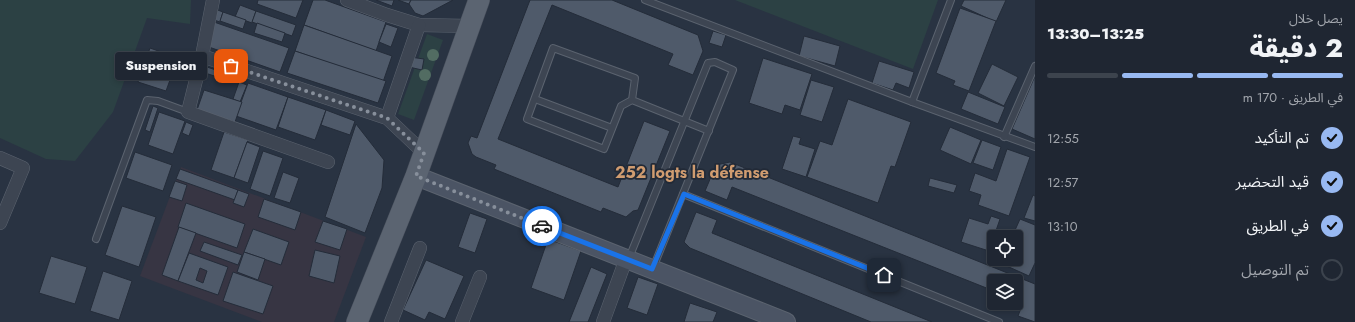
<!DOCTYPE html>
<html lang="ar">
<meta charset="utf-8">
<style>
body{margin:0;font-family:Jost,"Noto Sans Arabic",sans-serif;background:#272e3a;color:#f1f3f6;direction:rtl;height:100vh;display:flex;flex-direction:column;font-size:15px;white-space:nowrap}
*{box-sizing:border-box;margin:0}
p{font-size:13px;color:#a1a5ac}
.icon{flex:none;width:22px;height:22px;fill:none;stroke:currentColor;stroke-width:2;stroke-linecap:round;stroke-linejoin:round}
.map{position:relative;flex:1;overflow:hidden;direction:ltr}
.drawer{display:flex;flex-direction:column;background:#1f2632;width:320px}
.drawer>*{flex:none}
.fabs{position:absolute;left:987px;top:230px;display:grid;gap:8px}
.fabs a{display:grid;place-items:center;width:36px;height:36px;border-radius:4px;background:#1f2632;box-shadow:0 2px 6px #0003,0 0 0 1px #3c434d;font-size:20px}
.pin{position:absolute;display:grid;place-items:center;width:34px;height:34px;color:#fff;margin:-17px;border-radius:8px;box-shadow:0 2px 6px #0006}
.courier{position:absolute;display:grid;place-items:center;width:40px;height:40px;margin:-20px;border:3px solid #1a73e8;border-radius:50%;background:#fff;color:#222;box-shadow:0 1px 5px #0007}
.bubble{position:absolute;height:28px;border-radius:4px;background:#1f2632;box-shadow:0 2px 6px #0003,0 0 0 1px #3c434d;font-size:13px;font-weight:800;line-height:28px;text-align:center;direction:rtl}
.headline em{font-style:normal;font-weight:800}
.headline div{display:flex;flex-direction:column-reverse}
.headline{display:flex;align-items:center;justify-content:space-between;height:68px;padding:0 12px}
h1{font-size:26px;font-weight:800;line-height:30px}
.bar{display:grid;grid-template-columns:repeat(4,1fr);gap:6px 4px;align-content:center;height:48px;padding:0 12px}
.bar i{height:5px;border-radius:3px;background:#3c434d}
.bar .selected{background:#98b9f2}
.bar p{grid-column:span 4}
ol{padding:0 12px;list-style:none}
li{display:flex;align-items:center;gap:12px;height:44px}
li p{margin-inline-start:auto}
li .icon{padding:4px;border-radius:50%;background:#98b9f2;color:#111;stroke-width:4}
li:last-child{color:#a1a5ac}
li i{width:22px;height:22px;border:2px solid #3c434d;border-radius:50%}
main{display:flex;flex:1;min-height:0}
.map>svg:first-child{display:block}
</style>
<main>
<section class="drawer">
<div class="headline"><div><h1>2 دقيقة</h1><p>يصل خلال</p></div><em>13:25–13:30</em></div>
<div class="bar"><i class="selected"></i><i class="selected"></i><i class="selected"></i><i></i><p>في الطريق · 170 m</p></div>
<ol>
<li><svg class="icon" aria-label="check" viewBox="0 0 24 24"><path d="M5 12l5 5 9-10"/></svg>تم التأكيد<p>12:55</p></li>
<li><svg class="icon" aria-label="check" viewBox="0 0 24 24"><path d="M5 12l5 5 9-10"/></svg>قيد التحضير<p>12:57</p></li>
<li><svg class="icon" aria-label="check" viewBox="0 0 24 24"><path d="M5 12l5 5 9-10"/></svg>في الطريق<p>13:10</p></li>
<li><i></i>تم التوصيل</li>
</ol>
</section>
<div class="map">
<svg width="1035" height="322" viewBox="0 0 1035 322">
<rect width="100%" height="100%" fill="#293342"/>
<path fill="#373543" d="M 181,167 L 366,237 L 334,322 L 262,322 L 140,276 Z"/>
<g fill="#2c4144">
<path d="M 0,0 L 191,0 L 190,24 L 147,18 L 113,112 L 75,161 L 46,159 L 0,138 Z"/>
<path d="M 735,0 L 938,0 L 913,69 Z"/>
<path d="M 427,34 L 443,40 L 414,120 L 398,114 Z"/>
</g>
<g fill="#4f5a6a" stroke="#242c39" fill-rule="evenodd">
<path d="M 258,0 L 303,0 L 296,18 L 257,4 Z"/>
<path d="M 313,0 L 325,0 L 386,22 L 376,51 L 304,25 Z"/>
<path d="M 376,0 L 394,0 L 392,6 Z"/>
<path d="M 398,0 L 411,0 L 409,4 Z"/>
<path d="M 411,0 L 453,0 L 423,16 L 415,13 L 409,4 Z"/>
<path d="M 530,0 L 612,0 L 698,35 L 703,51 L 693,75 L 668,65 L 673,54 L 552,5 L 498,139 L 618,187 L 644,121 L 670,131 L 638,210 L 633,211 L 626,217 L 603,208 L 601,212 L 494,169 L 496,165 L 476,157 L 472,154 L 468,143 L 471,136 L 477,138 Z"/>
<path d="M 964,0 L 1006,0 L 996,22 L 961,6 Z"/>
<path d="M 240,5 L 256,11 L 252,23 L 235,17 Z"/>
<path d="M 960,8 L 996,21 L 969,91 L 953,85 L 955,81 L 936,73 Z"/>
<path d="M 215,9 L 223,12 L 220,22 L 211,19 Z"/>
<path d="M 256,11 L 296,25 L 292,36 L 252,22 Z"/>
<path d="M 223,12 L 246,20 L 243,29 L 220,21 Z"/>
<path d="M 214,22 L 289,48 L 280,72 L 206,46 Z"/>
<path d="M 257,23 L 285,33 L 282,42 L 254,33 Z"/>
<path d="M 386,24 L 398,28 L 391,47 L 379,42 Z"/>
<path d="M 304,25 L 392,56 L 383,82 L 295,51 Z"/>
<path d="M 713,31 L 726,35 L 722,47 L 709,43 Z"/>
<path d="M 804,36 L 840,46 L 835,66 L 799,56 Z"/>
<path d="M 150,48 L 178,58 L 166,91 L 138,82 Z"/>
<path d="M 295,51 L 386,81 L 378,103 L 287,73 Z"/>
<path d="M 410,57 L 424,59 L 422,70 L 409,67 Z"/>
<path d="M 763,58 L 812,74 L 800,110 L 785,105 L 782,114 L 749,103 Z"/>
<path d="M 879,61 L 914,72 L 909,88 L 896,83 L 893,90 L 872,83 Z"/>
<path d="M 992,64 L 1018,77 L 1004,106 L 978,93 Z"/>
<path d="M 207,67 L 228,74 L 227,80 L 205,73 Z"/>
<path d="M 1035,76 L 1035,139 L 1012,129 Z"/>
<path d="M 811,80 L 834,87 L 822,122 L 800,115 Z"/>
<path d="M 239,82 L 247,85 L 240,102 L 233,99 Z"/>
<path d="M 248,83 L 288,97 L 276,130 L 236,116 Z"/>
<path d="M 204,90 L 242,102 L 235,122 L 197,110 Z"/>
<path d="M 968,92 L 1005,107 L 998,124 L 961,109 Z"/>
<path d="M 288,97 L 326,110 L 315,140 L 278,127 Z"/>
<path d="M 848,99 L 911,122 L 895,167 L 891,166 L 878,203 L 807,177 L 820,141 L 832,145 Z"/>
<path d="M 153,106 L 158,108 L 150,132 L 145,130 Z"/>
<path d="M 326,110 L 355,121 L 350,135 L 321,125 Z"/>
<path d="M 159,112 L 185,121 L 173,154 L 148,145 Z"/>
<path d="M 186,122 L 193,125 L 189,136 L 182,133 Z"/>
<path d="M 356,124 L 384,160 L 382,188 L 365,233 L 325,217 Z"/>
<path d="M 950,127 L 981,140 L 971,164 L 940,150 Z"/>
<path d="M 224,132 L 248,140 L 234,178 L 211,170 Z"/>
<path d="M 793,136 L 801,138 L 799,144 L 815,149 L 806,177 L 782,169 Z"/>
<path d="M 982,140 L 1001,147 L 993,170 L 973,163 Z"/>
<path d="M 247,142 L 260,147 L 248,183 L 234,178 Z"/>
<path d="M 1007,149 L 1030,157 L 1009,216 L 978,205 L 981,195 L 969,191 L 975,173 L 996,181 Z"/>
<path d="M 263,151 L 283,158 L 270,196 L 250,189 Z"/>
<path d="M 135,152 L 172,165 L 163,191 L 126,178 Z"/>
<path d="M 730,162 L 1035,284 L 1035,322 L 1018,316 L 1023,303 L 1016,300 L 1016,281 L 994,281 L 994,291 L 732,187 L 727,200 L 705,191 L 716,165 Z"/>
<path d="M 180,169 L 238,190 L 235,200 L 176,179 Z"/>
<path d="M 283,172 L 299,178 L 290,203 L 274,198 Z"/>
<path d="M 930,178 L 957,185 L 954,193 L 928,186 Z"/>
<path d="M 175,181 L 187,185 L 182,201 L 169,197 Z"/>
<path d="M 238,190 L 249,194 L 244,207 L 233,203 Z"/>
<path d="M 1033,195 L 1035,196 L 1035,221 L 1024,218 Z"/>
<path d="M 264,199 L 301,212 L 295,230 L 258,217 Z"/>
<path d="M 186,203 L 245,224 L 237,248 L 178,227 Z"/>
<path d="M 122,206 L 156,217 L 139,267 L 105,255 Z"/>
<path d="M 696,212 L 717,220 L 712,233 L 932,322 L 871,322 L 690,248 L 684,242 Z"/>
<path d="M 470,213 L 487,219 L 475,253 L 458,247 Z"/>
<path d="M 991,216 L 1000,219 L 989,251 L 961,242 L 969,218 L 988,224 Z"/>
<path d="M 1020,219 L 1035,225 L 1035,263 L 1029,276 L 1000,263 L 1002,259 L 1016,259 L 1016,237 L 1012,237 Z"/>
<path d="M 323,221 L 347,229 L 340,250 L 315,242 Z"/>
<path d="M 179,227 L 196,233 L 178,281 L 162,275 Z"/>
<path d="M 253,229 L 289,242 L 281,265 L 244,252 Z"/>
<path d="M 548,239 L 581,251 L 564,300 L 531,288 Z"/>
<path d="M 204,242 L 242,255 L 238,265 L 200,251 Z"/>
<path d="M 315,250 L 340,256 L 334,283 L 309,276 Z"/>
<path d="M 244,252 L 265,259 L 258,280 L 237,272 Z"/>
<path d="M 189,253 L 228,267 L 218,295 L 178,281 ZM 200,268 L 207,271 L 203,283 L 196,280 Z"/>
<path d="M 51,256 L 87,267 L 75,304 L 39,293 Z"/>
<path d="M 426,260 L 464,276 L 445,319 L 429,312 L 425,320 L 403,310 Z"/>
<path d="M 591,267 L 607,274 L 588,322 L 569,322 Z"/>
<path d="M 103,271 L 132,281 L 119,320 L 90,311 Z"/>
<path d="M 233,272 L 273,286 L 263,314 L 223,301 Z"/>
<path d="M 638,277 L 658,284 L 647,315 L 627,308 Z"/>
<path d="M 690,303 L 717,312 L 713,322 L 684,322 Z"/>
</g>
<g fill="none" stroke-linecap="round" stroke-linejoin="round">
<defs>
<g id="service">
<path d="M 645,0 L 912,102 L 1035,147"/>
<path d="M 535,99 L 612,128"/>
<path d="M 632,100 L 621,106 L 604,149 L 527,119 L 553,48 L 635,78 L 632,100 L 709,131"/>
<path d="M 912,102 L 951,0"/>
<path d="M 1004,137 L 1035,66"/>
<path d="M 683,194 L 999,322"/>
<path d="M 96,239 L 147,100 L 158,101 L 188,112"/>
<path d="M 629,258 L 708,63 L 715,62 L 733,70 L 653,268"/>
</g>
<g id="minor">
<path d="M 213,0 L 202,56 L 387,118 L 424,153"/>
<path d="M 347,0 L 387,15 L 419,25 L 470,26"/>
<path d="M 202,56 L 188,112 L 328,162"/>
<path d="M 387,118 L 419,25"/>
<path d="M 0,158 L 23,168 L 0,223"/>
<path d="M 391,322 L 420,248"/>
<path d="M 462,322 L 480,277"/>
<path d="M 603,322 L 626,259"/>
</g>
<path id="secondary" d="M 416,176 L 786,322"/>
<path id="primary" d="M 357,322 L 416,176 L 479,0"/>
</defs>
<use href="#service" stroke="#5b636f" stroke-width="8"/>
<use href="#minor" stroke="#5b636f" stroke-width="14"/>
<use href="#secondary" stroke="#5b636f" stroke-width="20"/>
<use href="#primary" stroke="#474e5b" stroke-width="22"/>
<use href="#service" stroke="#3d4552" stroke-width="6"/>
<use href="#minor" stroke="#3d4552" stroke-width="13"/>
<use href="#secondary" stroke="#4b5464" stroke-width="18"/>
<use href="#primary" stroke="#5b6471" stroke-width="21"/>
</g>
<g fill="#526c62">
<circle cx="433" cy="55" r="6"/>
<circle cx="425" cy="75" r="6"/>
</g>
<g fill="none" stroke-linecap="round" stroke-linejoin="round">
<path stroke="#878f9b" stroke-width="4" stroke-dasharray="0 7.2" d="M 231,66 L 387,118 L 424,153 L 416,176 L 542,226"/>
<path stroke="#1a73e8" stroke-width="5" d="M 542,226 L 652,269 L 684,194 L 884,275"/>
</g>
<g text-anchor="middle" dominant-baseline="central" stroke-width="3.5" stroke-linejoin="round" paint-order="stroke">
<g font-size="16" font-weight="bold" fill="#d09c70" stroke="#222a37">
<text x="692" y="172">252 logts la défense</text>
</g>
</g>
</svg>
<div class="fabs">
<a><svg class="icon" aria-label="locate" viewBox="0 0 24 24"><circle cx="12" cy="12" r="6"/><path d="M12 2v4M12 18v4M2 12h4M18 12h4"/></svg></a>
<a><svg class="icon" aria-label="layers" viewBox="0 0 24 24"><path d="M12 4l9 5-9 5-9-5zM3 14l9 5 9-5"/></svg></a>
</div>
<div class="pin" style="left:231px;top:66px;background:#ea580c"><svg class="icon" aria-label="bag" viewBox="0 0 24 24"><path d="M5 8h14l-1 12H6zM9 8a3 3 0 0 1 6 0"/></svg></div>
<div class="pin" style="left:884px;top:275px;background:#1f2937"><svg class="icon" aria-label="home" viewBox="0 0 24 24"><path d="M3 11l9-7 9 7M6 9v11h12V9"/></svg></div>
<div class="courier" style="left:542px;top:226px"><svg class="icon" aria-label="car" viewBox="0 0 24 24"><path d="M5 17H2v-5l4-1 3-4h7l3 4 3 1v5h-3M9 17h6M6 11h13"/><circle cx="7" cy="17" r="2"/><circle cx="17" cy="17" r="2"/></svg></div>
<div class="bubble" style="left:115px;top:52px;width:92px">Suspension</div>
</div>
</main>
